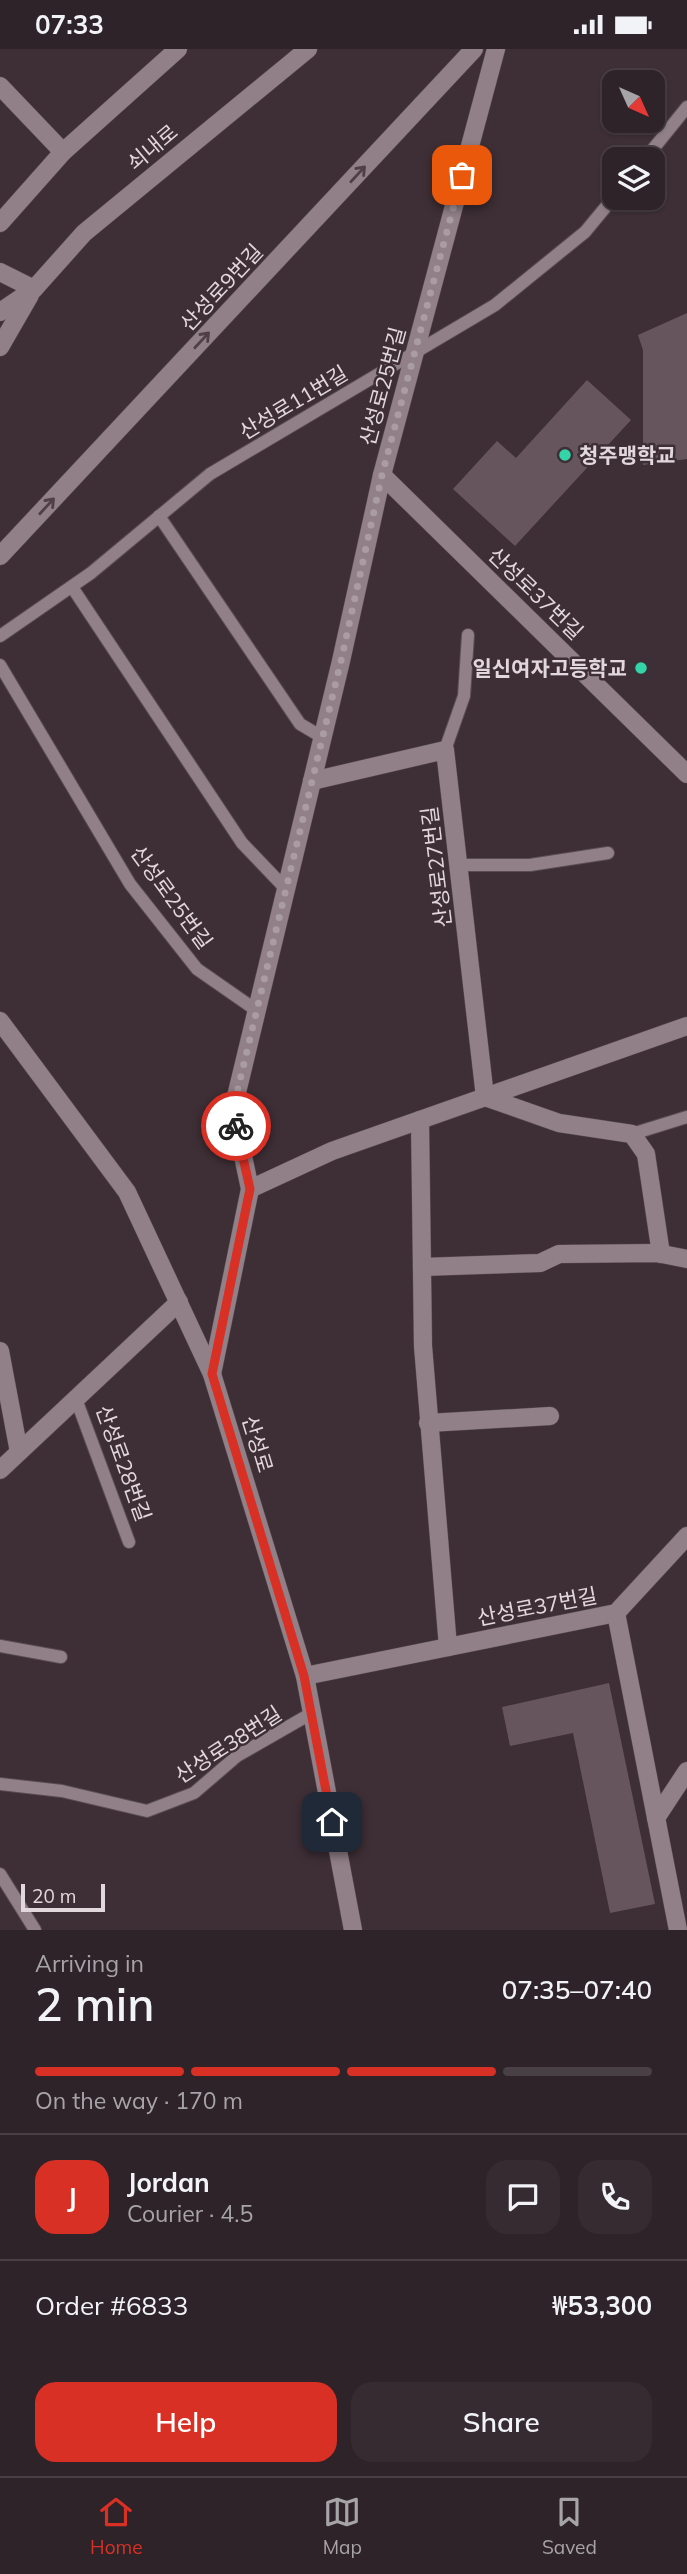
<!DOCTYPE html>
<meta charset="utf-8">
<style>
body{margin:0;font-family:Mulish,"Noto Sans KR",sans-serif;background:#362b30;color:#f1f3f6;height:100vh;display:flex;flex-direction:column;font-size:26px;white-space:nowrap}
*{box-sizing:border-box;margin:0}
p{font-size:23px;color:#a7a4a8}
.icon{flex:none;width:38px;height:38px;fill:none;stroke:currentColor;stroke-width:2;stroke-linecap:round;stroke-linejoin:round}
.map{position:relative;height:1881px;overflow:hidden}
.details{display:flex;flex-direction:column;background:#2e2328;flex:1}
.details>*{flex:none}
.needle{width:46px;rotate:135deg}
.controls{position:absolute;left:602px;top:21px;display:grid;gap:14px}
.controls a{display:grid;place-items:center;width:63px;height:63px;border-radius:14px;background:#2e2328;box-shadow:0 2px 5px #0004,0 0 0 2px #494045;font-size:35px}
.scale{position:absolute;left:21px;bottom:18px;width:84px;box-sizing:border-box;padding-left:7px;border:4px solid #e2d8dc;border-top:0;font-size:19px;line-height:24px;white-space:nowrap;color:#e2d8dc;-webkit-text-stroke:5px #3e2f36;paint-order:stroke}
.pin{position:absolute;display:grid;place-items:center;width:60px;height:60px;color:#fff;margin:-30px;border-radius:14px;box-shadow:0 4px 10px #0006}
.courier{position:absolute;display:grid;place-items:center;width:70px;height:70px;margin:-35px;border:5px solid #d93025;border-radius:50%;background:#fff;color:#222;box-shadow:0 2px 9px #0007}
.head em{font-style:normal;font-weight:600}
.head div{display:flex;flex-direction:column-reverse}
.head{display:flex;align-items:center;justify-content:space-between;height:119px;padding:0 35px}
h1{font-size:46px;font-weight:600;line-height:52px}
.bar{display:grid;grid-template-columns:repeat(4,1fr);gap:10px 7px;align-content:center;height:84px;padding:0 35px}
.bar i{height:9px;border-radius:5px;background:#494045}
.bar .current{background:#d93025}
.bar p{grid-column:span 4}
.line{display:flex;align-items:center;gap:18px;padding:0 35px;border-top:2px solid #494045}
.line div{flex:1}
.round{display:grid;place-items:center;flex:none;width:74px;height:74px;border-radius:21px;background:#362b30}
.action{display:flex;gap:14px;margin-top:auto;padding:14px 35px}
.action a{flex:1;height:80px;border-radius:21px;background:#d93025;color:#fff;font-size:28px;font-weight:600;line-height:80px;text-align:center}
.action a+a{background:#362b30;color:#f1f3f6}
.status{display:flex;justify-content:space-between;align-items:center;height:49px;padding:0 35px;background:#2e2328;direction:ltr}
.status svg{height:19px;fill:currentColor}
.tabs{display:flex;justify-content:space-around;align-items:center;height:98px;border-top:2px solid #494045;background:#2e2328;font-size:19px;color:#a7a4a8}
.tabs a{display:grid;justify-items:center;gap:4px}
.tabs .current{color:#d93025}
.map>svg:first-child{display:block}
</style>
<div class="status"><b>07:33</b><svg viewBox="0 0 49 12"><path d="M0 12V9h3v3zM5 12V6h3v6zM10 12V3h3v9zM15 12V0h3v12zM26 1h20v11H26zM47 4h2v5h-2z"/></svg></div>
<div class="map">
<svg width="687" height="1881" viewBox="0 0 687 1881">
<rect width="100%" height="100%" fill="#3e2f36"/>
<g fill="#66555d">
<path d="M 687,264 L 687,410 L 643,416 L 643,301 L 638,286 Z"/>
<path d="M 587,331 L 631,371 L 515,497 L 453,440 L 497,392 L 516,409 Z"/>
<path d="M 609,1634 L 655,1855 L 610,1864 L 573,1684 L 510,1697 L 502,1658 Z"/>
</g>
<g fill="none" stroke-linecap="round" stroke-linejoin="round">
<defs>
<g id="service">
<path d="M 645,110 L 687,58"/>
<path d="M 159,467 L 300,675 L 322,688"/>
<path d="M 72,538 L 242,794 L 286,840"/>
<path d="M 0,587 L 91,524 L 210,425 L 495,256 L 585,183 L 614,148"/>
<path d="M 0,616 L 130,835 L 197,920 L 256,961"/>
<path d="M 445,701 L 464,647 L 468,586"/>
<path d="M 458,816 L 530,816 L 608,804"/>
<path d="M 632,1085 L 687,1068"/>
<path d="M 76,1350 L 129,1493"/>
<path d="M 0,1597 L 61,1608"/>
<path d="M 0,1735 L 62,1742 L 147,1762 L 194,1744 L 237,1707 L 312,1664"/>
<path d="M 0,1825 L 35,1881"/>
</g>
<g id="minor">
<path d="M 0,37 L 63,103"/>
<path d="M 0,174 L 63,103 L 178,0"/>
<path d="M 0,223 L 34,240"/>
<path d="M 382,426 L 687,725"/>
<path d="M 0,507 L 474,0"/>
<path d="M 312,732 L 445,701 L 485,1048 L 559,1074 L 632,1085 L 646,1105 L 661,1205"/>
<path d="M 420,1071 L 423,1297 L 448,1598"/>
<path d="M 250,1140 L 332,1102 L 687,977"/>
<path d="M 422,1218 L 540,1214 L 559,1205 L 657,1204 L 687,1210"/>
<path d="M 0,1302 L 19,1403"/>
<path d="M 212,1325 L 250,1140 L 233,1060 L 341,612 L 382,426 L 496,0"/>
<path d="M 428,1374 L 550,1367"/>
<path d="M 0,1421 L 179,1253"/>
<path d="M 616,1564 L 678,1881"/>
<path d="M 305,1627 L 616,1564 L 687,1487"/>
<path d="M 656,1769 L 687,1722"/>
</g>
<g id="tertiary">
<path d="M 0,263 L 34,240 L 84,184 L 308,0"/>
<path d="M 0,298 L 30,246"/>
<path d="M 0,972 L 127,1143 L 212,1325 L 305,1627 L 353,1881"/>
</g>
</defs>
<use href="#service" stroke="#5a4d53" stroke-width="14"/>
<use href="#minor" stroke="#5a4d53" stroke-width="19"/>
<use href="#tertiary" stroke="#5a4d53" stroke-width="19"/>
<use href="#service" stroke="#928088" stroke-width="12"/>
<use href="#minor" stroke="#928088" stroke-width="18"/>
<use href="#tertiary" stroke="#928088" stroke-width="18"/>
</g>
<defs><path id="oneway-shaft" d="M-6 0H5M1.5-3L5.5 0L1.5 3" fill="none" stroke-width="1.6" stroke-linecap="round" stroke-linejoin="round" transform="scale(1.75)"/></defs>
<g stroke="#4f3f46">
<use href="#oneway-shaft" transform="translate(358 125) rotate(-47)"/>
<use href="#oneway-shaft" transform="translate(202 291) rotate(-47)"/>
<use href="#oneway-shaft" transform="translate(47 457) rotate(-47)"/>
</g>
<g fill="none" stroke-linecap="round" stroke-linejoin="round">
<path stroke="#a99da2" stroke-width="7" stroke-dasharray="0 12.6" d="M 236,1077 L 233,1060 L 341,612 L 382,426 L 462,126"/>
<path stroke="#d93025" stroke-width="9" d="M 236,1077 L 250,1140 L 212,1325 L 304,1627 L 332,1773"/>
</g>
<g fill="#33d4a8" stroke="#3e2f36" stroke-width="2.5">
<circle cx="565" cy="406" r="7"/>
<circle cx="641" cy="619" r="7"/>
</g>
<g text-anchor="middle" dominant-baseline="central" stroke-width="5" stroke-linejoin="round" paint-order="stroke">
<g font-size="21" fill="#e2d8dc" stroke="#3e2f36">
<text transform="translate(152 98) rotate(-40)">쇠내로</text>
<text transform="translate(221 238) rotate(-47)">산성로9번길</text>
<text transform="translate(382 337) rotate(-75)">산성로25번길</text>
<text transform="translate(293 353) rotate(-31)">산성로11번길</text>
<text transform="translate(536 544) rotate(44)">산성로37번길</text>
<text transform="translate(436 818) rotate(-97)">산성로27번길</text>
<text transform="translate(172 848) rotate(54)">산성로25번길</text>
<text transform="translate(258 1395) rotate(73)">산성로</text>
<text transform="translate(124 1414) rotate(70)">산성로28번길</text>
<text transform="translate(537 1557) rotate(-11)">산성로37번길</text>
<text transform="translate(228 1695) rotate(-33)">산성로38번길</text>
</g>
<g font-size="21" font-weight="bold" fill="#e2d8dc" stroke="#3e2f36" text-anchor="start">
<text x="579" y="406">청주맹학교</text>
<text x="627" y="619" text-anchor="end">일신여자고등학교</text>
</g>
</g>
</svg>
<div class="controls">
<a><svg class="needle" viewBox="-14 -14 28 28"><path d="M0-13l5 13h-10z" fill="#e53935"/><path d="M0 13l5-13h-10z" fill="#a7a4a8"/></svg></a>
<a><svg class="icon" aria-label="layers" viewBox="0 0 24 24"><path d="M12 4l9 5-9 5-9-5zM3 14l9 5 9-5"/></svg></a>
</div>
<div class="scale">20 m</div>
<div class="pin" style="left:462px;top:126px;background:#ea580c"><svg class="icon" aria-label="bag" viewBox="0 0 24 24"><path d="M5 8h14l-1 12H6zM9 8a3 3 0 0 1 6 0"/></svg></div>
<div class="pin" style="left:332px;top:1773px;background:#1f2937"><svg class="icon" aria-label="home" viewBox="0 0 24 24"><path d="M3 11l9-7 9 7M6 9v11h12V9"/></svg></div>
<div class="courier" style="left:236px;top:1077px"><svg class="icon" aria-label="bike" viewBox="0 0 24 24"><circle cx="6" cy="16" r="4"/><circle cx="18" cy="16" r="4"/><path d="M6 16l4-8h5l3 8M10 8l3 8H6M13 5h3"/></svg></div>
</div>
<section class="details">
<div class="head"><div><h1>2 min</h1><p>Arriving in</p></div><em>07:35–07:40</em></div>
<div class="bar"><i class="current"></i><i class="current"></i><i class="current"></i><i></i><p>On the way · 170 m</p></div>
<div class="line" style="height:126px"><b class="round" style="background:#d93025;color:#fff">J</b><div><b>Jordan</b><p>Courier · 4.5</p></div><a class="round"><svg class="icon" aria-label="chat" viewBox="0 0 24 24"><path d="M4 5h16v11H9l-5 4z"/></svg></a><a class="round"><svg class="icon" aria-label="phone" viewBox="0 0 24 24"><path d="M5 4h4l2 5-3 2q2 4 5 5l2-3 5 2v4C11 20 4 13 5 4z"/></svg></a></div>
<div class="line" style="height:91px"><div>Order #6833</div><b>₩53,300</b></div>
<div class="action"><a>Help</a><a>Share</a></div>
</section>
<nav class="tabs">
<a class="current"><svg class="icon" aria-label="home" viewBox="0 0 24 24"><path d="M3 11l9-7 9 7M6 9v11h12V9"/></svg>Home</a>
<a><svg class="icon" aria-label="map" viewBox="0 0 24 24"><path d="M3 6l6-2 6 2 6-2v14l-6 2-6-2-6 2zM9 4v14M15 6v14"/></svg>Map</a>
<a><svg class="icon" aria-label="saved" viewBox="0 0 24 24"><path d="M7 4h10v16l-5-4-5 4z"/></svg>Saved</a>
</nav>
